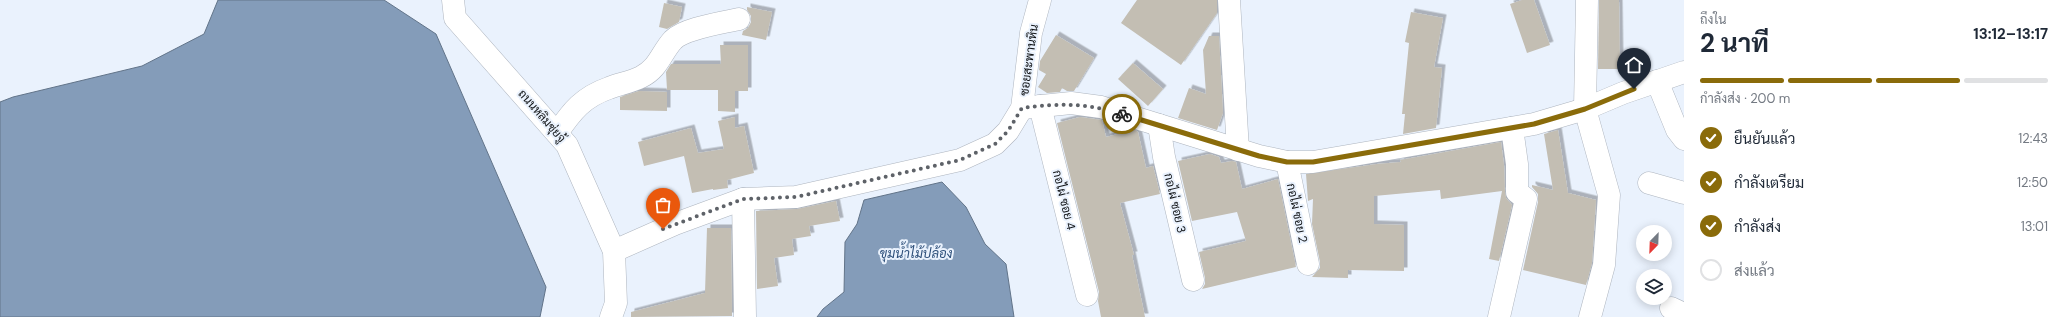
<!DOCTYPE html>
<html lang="th">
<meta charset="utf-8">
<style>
body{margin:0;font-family:"DM Sans",Sarabun,sans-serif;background:#f2f2f3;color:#1f2937;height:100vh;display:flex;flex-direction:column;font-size:15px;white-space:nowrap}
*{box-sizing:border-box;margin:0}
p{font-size:13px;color:#747a83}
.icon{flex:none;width:22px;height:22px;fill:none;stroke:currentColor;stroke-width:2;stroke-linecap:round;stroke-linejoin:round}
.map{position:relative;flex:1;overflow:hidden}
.panel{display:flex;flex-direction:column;background:#fff;width:380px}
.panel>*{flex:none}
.needle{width:26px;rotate:203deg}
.buttons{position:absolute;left:1636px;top:225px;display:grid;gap:8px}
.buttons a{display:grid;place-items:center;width:36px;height:36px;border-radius:50%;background:#fff;box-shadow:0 2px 10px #0003;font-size:20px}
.pin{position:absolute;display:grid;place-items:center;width:34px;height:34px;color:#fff;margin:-41px -17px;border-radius:50% 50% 50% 0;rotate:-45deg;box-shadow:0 0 4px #0007}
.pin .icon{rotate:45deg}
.courier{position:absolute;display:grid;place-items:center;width:40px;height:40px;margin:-20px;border:3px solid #8a6b0a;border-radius:50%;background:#fff;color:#222;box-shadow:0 1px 5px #0007}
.overview em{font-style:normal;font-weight:700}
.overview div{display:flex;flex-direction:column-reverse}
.overview{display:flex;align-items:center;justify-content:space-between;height:68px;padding:0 16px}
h1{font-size:26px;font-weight:700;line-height:30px}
.bar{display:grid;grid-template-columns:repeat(4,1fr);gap:6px 4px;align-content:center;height:48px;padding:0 16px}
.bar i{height:5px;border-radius:3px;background:#e0e1e3}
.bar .selected{background:#8a6b0a}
.bar p{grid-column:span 4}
ol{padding:0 16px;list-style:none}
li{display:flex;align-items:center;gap:12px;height:44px}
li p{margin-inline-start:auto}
li .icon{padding:4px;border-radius:50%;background:#8a6b0a;color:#fff;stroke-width:4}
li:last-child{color:#747a83}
li i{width:22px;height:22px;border:2px solid #e0e1e3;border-radius:50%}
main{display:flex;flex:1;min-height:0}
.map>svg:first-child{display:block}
</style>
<main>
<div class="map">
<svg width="1684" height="317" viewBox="0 0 1684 317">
<defs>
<filter id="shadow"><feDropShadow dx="3.5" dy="-3.5" stdDeviation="0" flood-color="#0004"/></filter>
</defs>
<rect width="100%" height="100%" fill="#eaf2fd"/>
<g fill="#849cb9" stroke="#627489">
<path d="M 218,0 L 384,0 L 436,34 L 546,287 L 540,317 L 0,317 L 0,102 L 13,97 L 142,66 L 204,34 Z"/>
<path d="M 942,182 L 966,207 L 985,244 L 1006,264 L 1014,317 L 817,317 L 823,309 L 844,292 L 845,242 L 857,224 L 864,200 Z"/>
</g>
<g fill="#c3beb3" filter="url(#shadow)">
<path d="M 1137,0 L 1217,0 L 1217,13 L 1181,65 L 1121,23 Z"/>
<path d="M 1522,0 L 1534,0 L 1550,45 L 1527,53 L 1510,4 Z"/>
<path d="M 1599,0 L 1619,0 L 1620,69 L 1598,69 Z"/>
<path d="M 664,3 L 682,7 L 679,22 L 667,29 L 659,27 Z"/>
<path d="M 747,7 L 772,12 L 766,40 L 742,35 L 743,31 L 748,28 L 751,22 L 751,16 L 747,10 Z"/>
<path d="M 1411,12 L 1443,18 L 1434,67 L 1442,68 L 1436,128 L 1403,134 L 1405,114 L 1402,114 L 1409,43 L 1405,42 Z"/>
<path d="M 1056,35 L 1094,58 L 1074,91 L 1067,91 L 1062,88 L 1060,92 L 1047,93 L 1038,87 L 1046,74 L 1039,70 L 1040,61 Z"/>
<path d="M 1209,36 L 1219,36 L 1223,113 L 1217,130 L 1178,118 L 1189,88 L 1206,94 L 1203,50 Z"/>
<path d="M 720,45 L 748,45 L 748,91 L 735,91 L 735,112 L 718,111 L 718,90 L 667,90 L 666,72 L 671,64 L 721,64 Z"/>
<path d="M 1133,63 L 1163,89 L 1148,106 L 1118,79 Z"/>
<path d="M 639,91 L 667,92 L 667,111 L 620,110 L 620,97 Z"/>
<path d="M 735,117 L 735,128 L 744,126 L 754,173 L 727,180 L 728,188 L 713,190 L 713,189 L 692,193 L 684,156 L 644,166 L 638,142 L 691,128 L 698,153 L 724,149 L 718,121 Z"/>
<path d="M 1080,117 L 1102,120 L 1106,137 L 1135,130 L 1138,132 L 1146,168 L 1153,166 L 1160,194 L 1120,203 L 1134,255 L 1132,255 L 1145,317 L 1101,317 L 1098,301 L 1099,292 L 1057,123 Z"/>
<path d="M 1558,130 L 1568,193 L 1596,200 L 1592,263 L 1586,285 L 1523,270 L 1538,202 L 1538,194 L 1532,187 L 1532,185 L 1553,190 L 1544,134 Z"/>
<path d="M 1501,142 L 1504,165 L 1505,192 L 1506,198 L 1512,205 L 1499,261 L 1489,259 L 1502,191 L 1441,199 L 1440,190 L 1374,196 L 1374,224 L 1404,225 L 1404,271 L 1348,270 L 1348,278 L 1312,277 L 1320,268 L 1320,262 L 1312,224 L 1313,199 L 1308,201 L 1306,174 L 1377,164 L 1401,162 L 1400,160 Z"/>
<path d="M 1210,154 L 1219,157 L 1221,163 L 1232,161 L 1236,162 L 1242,189 L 1278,179 L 1296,267 L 1202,289 L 1205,284 L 1205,278 L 1199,252 L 1246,241 L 1237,212 L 1192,221 L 1178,161 Z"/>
<path d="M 836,201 L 840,221 L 809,226 L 811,236 L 792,239 L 794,255 L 774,258 L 778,286 L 757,289 L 756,211 L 797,209 Z"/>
<path d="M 707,228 L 731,228 L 732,316 L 631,317 L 631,312 L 705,293 Z"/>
</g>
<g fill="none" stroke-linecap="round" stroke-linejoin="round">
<defs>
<g id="minor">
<path d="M 453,0 L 455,18 L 567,145 L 614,251 L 616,303 L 611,317"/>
<path d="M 1229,0 L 1238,150"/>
<path d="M 1587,0 L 1585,109 L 1609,195 L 1604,265 L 1590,317"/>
<path d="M 1657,81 L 1677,130 L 1684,139"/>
<path d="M 1040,106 L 1087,295"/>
<path d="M 1022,108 L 1071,103 L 1101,107 L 1259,156 L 1287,162 L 1313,162 L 1534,124 L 1585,109 L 1623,93 L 1684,72"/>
<path d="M 1159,125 L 1164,157 L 1193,280"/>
<path d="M 557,133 C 572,111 583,97 609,88 C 619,84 631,82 641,77 C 659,68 661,53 673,40 C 685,28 722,23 739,19"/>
<path d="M 1287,162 L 1308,264"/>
<path d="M 1649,183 L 1684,193"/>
<path d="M 743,199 L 745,317"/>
<path d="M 614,251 L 675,224 L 743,199 L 796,197 L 960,160 L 995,144 L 1008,131 L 1022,108 L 1031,33 L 1040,0"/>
<path d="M 1671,308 L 1684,314"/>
<path d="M 1499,317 L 1526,199 L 1517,192 L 1517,164 L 1512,128"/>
</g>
</defs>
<use href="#minor" stroke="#aeb5bf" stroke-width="23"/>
<use href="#minor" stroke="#fff" stroke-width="22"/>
</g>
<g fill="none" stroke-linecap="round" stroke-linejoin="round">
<path stroke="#5e6268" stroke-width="4" stroke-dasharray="0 7.2" d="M 663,229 L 743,199 L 796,197 L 960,160 L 995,144 L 1008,131 L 1022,108 C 1060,103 1085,103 1122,114"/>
<path stroke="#8a6b0a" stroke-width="5" d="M 1122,114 L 1259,156 L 1287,162 L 1313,162 L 1534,124 L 1585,109 L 1634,89"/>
</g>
<g text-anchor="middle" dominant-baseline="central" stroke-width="4" stroke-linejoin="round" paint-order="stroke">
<g font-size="12" fill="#121518" stroke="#eaf2fd">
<text transform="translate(1029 60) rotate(-82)">ซอยสะพานหิน</text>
<text transform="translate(542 116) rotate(49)">ถนนหลิมซุ่ยจู้</text>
<text transform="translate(1064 200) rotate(76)">กอไผ่ ซอย 4</text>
<text transform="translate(1175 203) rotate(77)">กอไผ่ ซอย 3</text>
<text transform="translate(1297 213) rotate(78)">กอไผ่ ซอย 2</text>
</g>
<g font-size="13" font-style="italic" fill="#2d4f7a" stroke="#eaf2fd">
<text x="916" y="253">ขุมน้ำไม้ปล้อง</text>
</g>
</g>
</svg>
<div class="buttons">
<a><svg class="needle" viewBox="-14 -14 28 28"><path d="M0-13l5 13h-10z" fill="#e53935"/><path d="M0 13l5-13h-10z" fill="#747a83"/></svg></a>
<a><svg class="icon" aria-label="layers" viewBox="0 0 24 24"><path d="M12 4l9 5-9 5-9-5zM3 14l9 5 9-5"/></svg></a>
</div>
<div class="pin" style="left:663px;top:229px;background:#ea580c"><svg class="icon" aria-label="bag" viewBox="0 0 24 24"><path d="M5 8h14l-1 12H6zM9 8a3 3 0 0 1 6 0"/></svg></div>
<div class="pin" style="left:1634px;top:89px;background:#1f2937"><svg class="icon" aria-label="home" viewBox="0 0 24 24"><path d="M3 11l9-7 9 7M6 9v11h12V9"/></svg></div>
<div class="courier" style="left:1122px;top:114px"><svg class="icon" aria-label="bike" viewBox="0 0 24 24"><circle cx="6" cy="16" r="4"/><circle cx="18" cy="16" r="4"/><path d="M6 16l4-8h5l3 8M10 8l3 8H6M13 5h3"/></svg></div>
</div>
<section class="panel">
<div class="overview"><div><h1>2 นาที</h1><p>ถึงใน</p></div><em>13:12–13:17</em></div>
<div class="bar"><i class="selected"></i><i class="selected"></i><i class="selected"></i><i></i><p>กำลังส่ง · 200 m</p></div>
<ol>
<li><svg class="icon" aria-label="check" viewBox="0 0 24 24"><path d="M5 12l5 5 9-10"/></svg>ยืนยันแล้ว<p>12:43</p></li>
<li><svg class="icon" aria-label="check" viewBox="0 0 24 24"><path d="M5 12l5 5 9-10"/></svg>กำลังเตรียม<p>12:50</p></li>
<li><svg class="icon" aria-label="check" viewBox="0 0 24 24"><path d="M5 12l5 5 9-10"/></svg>กำลังส่ง<p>13:01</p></li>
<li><i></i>ส่งแล้ว</li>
</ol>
</section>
</main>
